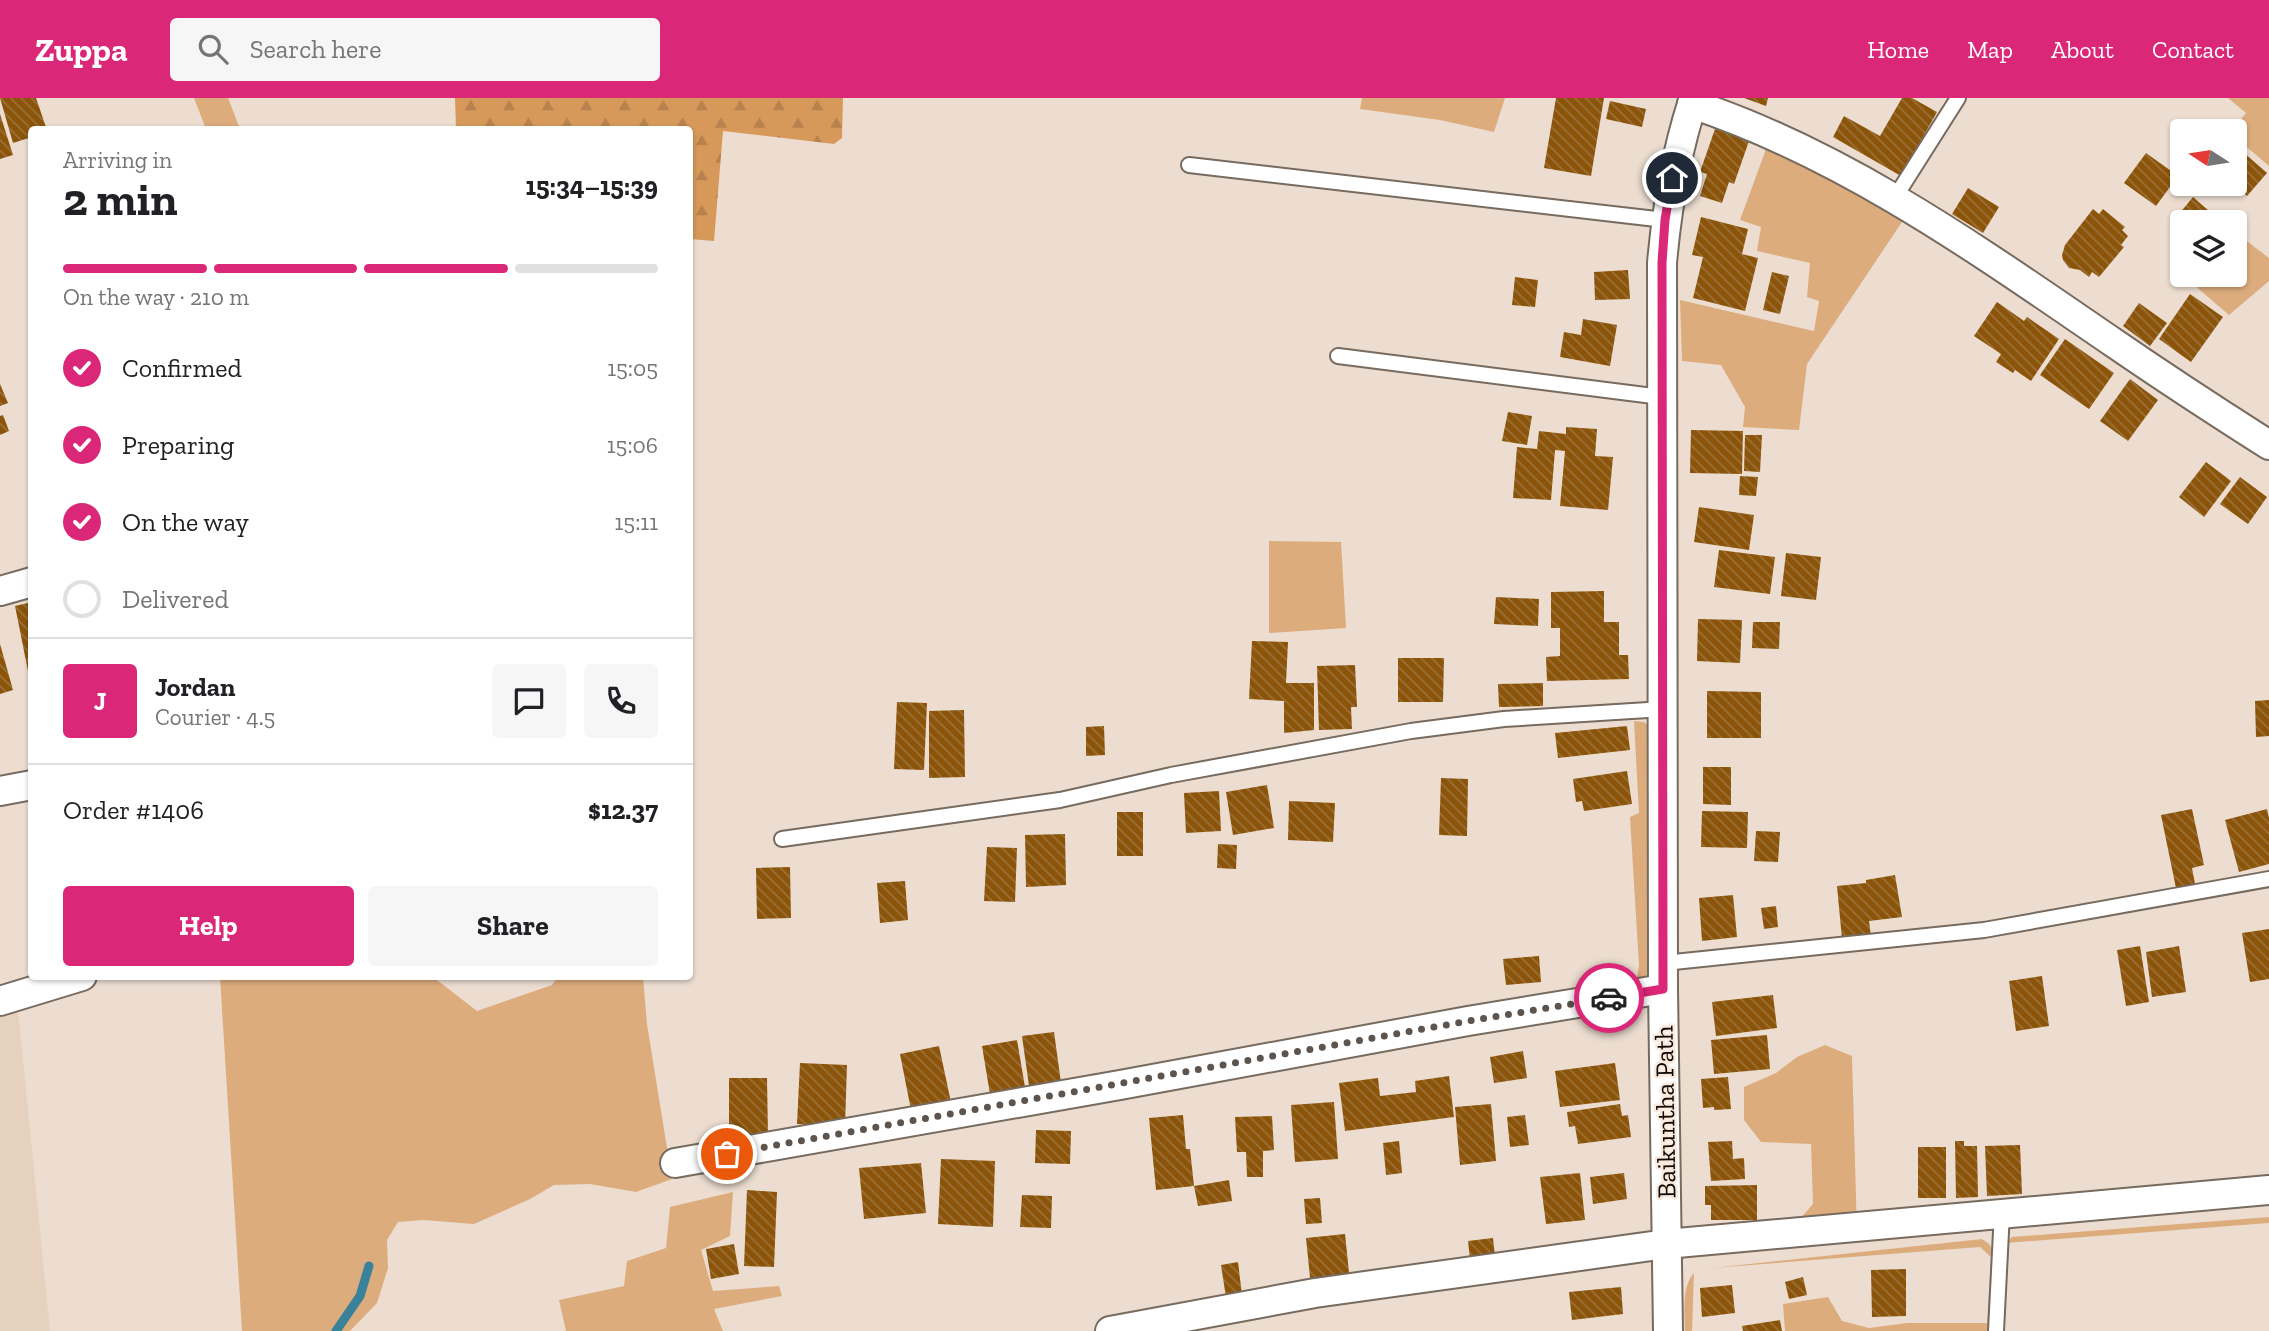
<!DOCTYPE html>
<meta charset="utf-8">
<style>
body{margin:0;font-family:"Zilla Slab",serif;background:#f6f6f6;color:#202124;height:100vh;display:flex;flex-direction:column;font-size:26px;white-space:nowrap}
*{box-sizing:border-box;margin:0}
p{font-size:23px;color:#757577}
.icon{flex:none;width:38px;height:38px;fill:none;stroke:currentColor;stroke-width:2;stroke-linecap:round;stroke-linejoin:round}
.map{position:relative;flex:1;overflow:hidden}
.details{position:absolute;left:28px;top:28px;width:665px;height:854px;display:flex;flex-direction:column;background:#fff;border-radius:7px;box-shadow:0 2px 5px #0004}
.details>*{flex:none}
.needle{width:46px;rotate:282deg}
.buttons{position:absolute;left:2170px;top:21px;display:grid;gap:14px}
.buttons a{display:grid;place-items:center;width:77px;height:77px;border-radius:7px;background:#fff;box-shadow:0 2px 5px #0004;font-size:35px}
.pin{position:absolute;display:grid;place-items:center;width:60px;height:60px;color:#fff;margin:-30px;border:4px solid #fff;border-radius:50%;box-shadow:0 2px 7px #0007}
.courier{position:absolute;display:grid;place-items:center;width:70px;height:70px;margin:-35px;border:5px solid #db2777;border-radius:50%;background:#fff;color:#222;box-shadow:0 2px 9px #0007}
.head em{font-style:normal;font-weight:800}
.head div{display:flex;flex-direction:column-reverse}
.head{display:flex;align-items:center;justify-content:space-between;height:119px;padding:0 35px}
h1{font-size:46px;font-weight:800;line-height:52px}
.bar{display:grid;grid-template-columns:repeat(4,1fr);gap:10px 7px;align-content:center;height:84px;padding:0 35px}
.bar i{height:9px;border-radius:5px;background:#e0e0e0}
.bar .on{background:#db2777}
.bar p{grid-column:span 4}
.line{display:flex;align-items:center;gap:18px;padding:0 35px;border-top:2px solid #e0e0e0}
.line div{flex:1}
.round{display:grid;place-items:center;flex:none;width:74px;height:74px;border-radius:7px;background:#f6f6f6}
ol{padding:0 35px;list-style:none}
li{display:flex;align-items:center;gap:21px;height:77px}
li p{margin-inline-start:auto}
li .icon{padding:7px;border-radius:50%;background:#db2777;color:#fff;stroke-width:4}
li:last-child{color:#757577}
li i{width:38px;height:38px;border:4px solid #e0e0e0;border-radius:50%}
.primary-button{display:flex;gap:14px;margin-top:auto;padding:14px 35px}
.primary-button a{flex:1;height:80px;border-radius:7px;background:#db2777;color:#fff;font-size:28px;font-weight:800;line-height:80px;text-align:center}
.primary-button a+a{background:#f6f6f6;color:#202124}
header{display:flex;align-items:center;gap:42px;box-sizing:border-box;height:98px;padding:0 35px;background:#db2777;color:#fff}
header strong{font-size:33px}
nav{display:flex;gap:38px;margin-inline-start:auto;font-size:24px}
.search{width:490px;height:63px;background:#f6f6f6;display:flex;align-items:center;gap:18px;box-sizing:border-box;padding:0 24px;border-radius:7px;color:#757577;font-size:26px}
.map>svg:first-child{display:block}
</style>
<header>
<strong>Zuppa</strong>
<div class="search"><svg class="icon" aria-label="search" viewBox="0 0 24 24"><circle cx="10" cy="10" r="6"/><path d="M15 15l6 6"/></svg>Search here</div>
<nav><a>Home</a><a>Map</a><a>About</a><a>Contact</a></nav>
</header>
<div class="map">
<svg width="2269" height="1233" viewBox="0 0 2269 1233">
<defs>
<pattern id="forest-firs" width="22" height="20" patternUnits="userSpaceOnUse" patternTransform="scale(1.75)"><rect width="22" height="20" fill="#d7995a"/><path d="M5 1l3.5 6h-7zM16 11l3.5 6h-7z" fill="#b7824d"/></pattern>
<pattern id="building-back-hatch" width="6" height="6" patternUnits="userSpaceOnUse" patternTransform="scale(1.75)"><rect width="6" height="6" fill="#8c5408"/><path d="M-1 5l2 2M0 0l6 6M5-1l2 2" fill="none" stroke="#99713c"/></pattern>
</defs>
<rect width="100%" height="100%" fill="#ecddd0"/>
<path fill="#e5d1be" d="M 16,892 L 50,1233 L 0,1233 L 0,898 Z"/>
<g fill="#ddac7d">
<path d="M 194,0 L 228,0 L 240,31 L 206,31 Z"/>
<path d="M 1362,0 L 1505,0 L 1494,34 L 1440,22 L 1360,11 Z"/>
<path d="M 2228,0 L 2269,0 L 2269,68 L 2235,39 L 2235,33 L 2231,33 L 2246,15 Z"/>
<path d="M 1766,51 L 1906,118 L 1807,266 L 1799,332 L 1743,329 L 1745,309 L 1721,267 L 1682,263 L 1680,202 L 1814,233 L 1819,203 L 1807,199 L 1810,165 L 1757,153 L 1761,129 L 1740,122 Z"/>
<path d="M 2235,134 L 2269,160 L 2269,183 L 2229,217 L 2193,186 L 2200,177 L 2235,177 Z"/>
<path d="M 1269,443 L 1341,444 L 1346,530 L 1269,535 Z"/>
<path d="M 1634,623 L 1644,624 L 1650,629 L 1649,888 L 1635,890 L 1639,868 L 1630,719 L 1639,715 Z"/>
<path d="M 220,879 L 433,879 L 477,913 L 552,887 L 558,879 L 643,879 L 647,926 L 672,1081 L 636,1094 L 590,1086 L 554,1087 L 530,1101 L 474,1126 L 423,1122 L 398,1124 L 387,1142 L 388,1170 L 377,1205 L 350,1233 L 242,1233 Z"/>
<path d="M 1825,947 L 1852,958 L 1857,1134 L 1911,1126 L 2026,1114 L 2269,1096 L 2269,1107 L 1811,1143 L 1798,1136 L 1800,1121 L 1813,1106 L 1811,1046 L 1761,1044 L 1744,1022 L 1744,989 L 1776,975 L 1797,959 Z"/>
<path d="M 733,1094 L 730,1138 L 701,1152 L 713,1193 L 779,1188 L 782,1198 L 714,1211 L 723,1233 L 566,1233 L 559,1202 L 624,1188 L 627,1163 L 666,1150 L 670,1109 Z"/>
<path d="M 2269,1119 L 2269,1125 L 2006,1145 L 2012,1139 Z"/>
<path d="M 1982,1141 L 1989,1146 L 1994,1154 L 1991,1233 L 1785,1233 L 1783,1206 L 1828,1199 L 1842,1223 L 1869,1230 L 1907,1225 L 1987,1225 L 1991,1159 L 1980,1149 L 1712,1170 Z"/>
<path d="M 1694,1175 L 1692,1233 L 1685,1233 C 1685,1215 1681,1189 1694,1175 Z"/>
</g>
<path fill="url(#forest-firs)" d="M 455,0 L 843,0 L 842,40 L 834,46 L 723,33 L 714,143 L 690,141 L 690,32 L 456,31 Z"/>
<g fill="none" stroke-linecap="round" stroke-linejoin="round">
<path stroke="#39829a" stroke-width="9" d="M 336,1233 L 360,1198 L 369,1168"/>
</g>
<g fill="url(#building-back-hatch)">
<path d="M 0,0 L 36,0 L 47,32 L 32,32 L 32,39 L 13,45 Z"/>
<path d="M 1556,0 L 1604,0 L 1591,78 L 1544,70 Z"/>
<path d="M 1744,0 L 1768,0 L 1766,8 Z"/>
<path d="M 1902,0 L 1912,0 L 1937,14 L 1901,78 L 1833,39 L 1844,18 L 1880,38 Z"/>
<path d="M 1610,3 L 1646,11 L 1642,29 L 1606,21 Z"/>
<path d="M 0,16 L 13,57 L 0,61 Z"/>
<path d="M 1715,31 L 1749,43 L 1734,86 L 1729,84 L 1722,105 L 1700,98 L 1707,76 L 1700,74 Z"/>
<path d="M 2235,47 L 2267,75 L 2247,98 L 2235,87 Z"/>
<path d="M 2146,55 L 2178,78 L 2156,108 L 2124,85 Z"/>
<path d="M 1968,90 L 1999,109 L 1983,135 L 1952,116 Z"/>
<path d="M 2193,99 L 2217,120 L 2213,124 L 2182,124 L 2182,137 L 2170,127 Z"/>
<path d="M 2093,111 L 2099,116 L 2103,111 L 2125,129 L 2122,132 L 2128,138 L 2121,147 L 2124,149 L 2099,179 L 2092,174 L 2089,179 L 2080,172 L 2069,170 L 2063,162 L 2062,157 L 2065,147 Z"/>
<path d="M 1701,119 L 1748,131 L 1742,156 L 1758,160 L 1745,213 L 1693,200 L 1703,159 L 1692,157 Z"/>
<path d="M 1628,172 L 1630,201 L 1595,202 L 1594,174 Z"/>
<path d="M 1772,174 L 1789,178 L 1780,216 L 1763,212 Z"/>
<path d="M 1515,179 L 1538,182 L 1535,209 L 1512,207 Z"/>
<path d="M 2190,196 L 2223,219 L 2191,264 L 2159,241 Z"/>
<path d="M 1997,204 L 2024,223 L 2027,219 L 2059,241 L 2031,283 L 2015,272 L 2013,275 L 1996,264 L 2001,256 L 1974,238 Z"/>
<path d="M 2139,205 L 2167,225 L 2150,248 L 2123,228 Z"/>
<path d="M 1583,221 L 1617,227 L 1610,268 L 1560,259 L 1564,234 L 1581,237 Z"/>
<path d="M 2065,241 L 2114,275 L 2089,311 L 2040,277 Z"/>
<path d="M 2130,281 L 2158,302 L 2128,343 L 2100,323 Z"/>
<path d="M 0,286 L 8,305 L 0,308 Z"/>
<path d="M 1508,314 L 1532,318 L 1527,347 L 1502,343 Z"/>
<path d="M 3,317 L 9,333 L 0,337 L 0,318 Z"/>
<path d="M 1566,329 L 1597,331 L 1595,358 L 1613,359 L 1608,412 L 1560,408 L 1565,353 L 1555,352 L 1551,402 L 1513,400 L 1517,349 L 1537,351 L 1539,333 L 1566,336 Z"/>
<path d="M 1691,332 L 1743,333 L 1742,376 L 1690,375 Z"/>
<path d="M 1745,337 L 1762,337 L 1760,374 L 1744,373 Z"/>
<path d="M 2206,364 L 2231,383 L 2204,419 L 2179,399 Z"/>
<path d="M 1740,378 L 1758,379 L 1756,398 L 1739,397 Z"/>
<path d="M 2240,379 L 2267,399 L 2248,426 L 2220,406 Z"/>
<path d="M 1699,409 L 1754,417 L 1749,452 L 1694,444 Z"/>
<path d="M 1719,452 L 1775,459 L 1770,496 L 1714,489 Z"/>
<path d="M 1786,455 L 1821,459 L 1816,502 L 1781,498 Z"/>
<path d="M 1604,493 L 1604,524 L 1619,524 L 1619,557 L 1628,557 L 1629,581 L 1547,583 L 1546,559 L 1560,558 L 1560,530 L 1551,530 L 1551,494 Z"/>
<path d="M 1496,499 L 1539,501 L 1538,528 L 1494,526 Z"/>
<path d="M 32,504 L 32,583 L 30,583 L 15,508 Z"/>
<path d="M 1698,521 L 1742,522 L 1740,565 L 1697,563 Z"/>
<path d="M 1753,524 L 1780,524 L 1779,551 L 1752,550 Z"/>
<path d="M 1252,543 L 1288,544 L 1286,585 L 1314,585 L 1314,632 L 1284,635 L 1284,603 L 1249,601 Z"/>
<path d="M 0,546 L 13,592 L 0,596 Z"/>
<path d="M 1398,560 L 1444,560 L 1443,604 L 1398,604 Z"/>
<path d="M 1355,567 L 1357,609 L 1351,609 L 1352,631 L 1319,632 L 1317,568 Z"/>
<path d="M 1543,585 L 1543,608 L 1499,609 L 1498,586 Z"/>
<path d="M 1707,593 L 1761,594 L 1761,640 L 1707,640 Z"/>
<path d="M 2269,602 L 2269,638 L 2256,639 L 2255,603 Z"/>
<path d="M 897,604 L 927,605 L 924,672 L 894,671 Z"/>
<path d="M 964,612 L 965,679 L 929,680 L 929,613 Z"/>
<path d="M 1104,628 L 1105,657 L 1086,658 L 1086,629 Z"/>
<path d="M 1627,628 L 1630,652 L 1558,660 L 1555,635 Z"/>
<path d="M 1703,669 L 1731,669 L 1731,707 L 1703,706 Z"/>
<path d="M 1627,673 L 1632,706 L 1584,713 L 1582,703 L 1576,704 L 1573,681 Z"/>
<path d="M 1441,680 L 1468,681 L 1467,738 L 1439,737 Z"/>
<path d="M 1267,687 L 1274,730 L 1233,737 L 1226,694 Z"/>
<path d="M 1219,693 L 1221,733 L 1186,735 L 1184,695 Z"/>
<path d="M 1289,703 L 1335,705 L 1333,744 L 1288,742 Z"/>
<path d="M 2192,711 L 2204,767 L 2192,770 L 2196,791 L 2177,795 L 2161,717 Z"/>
<path d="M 2267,711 L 2269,720 L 2269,766 L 2239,774 L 2225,722 Z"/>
<path d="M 1702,713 L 1748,714 L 1747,750 L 1701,749 Z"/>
<rect x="1117" y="714" width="26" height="44"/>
<path d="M 1756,733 L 1780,734 L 1778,764 L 1754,763 Z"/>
<path d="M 1065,736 L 1066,787 L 1026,789 L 1025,737 Z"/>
<path d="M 1218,746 L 1237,747 L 1236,771 L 1217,770 Z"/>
<path d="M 987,749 L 1017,750 L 1015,804 L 984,803 Z"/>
<path d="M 790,769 L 791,820 L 757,821 L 756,770 Z"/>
<path d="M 1895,777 L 1902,819 L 1869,823 L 1871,838 L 1842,841 L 1837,788 L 1866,785 L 1866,782 Z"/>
<path d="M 905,783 L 908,822 L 880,825 L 877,785 Z"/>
<path d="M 1733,797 L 1737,839 L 1702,843 L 1699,800 Z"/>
<path d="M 1776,808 L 1778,829 L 1764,831 L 1761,810 Z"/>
<path d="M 2269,831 L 2269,881 L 2250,884 L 2242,835 Z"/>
<path d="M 2140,848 L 2149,904 L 2126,908 L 2117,852 Z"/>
<path d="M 2179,848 L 2186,894 L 2152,899 L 2146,854 Z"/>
<path d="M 1539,858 L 1541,884 L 1506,887 L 1503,861 Z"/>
<path d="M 2042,878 L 2049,928 L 2016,933 L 2009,883 Z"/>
<path d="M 1773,897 L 1777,930 L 1716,938 L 1712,904 Z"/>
<path d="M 1054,934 L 1062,992 L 1030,995 L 1022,938 Z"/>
<path d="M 1767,937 L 1770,971 L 1714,976 L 1711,942 Z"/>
<path d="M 1017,942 L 1026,995 L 991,1002 L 982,948 Z"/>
<path d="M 939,948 L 952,1009 L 912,1017 L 900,956 Z"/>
<path d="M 1523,953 L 1527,980 L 1494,985 L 1490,959 Z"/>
<path d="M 800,965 L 847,967 L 845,1028 L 797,1026 Z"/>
<path d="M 1615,965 L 1620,1002 L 1560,1009 L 1555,973 Z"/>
<path d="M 1449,978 L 1454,1019 L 1345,1033 L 1339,985 L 1378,980 L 1380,998 L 1416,994 L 1415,983 Z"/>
<path d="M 1728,979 L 1731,1011 L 1714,1012 L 1714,1009 L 1703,1010 L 1701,981 Z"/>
<path d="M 729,980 L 767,980 L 768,1038 L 729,1039 Z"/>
<path d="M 1334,1004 L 1338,1061 L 1295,1064 L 1291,1007 Z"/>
<path d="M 1491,1006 L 1496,1063 L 1460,1067 L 1455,1009 Z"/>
<path d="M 1620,1006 L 1622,1018 L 1628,1017 L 1631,1039 L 1578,1046 L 1575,1028 L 1569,1029 L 1567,1014 Z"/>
<path d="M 1183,1017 L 1186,1051 L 1190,1051 L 1194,1088 L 1156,1092 L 1149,1020 Z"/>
<path d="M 1525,1017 L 1529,1047 L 1510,1049 L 1507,1019 Z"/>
<path d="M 1272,1018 L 1274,1052 L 1263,1053 L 1263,1079 L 1247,1079 L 1246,1054 L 1237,1054 L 1235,1019 Z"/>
<path d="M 1036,1032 L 1071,1033 L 1070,1066 L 1035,1065 Z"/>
<path d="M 1399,1043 L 1402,1075 L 1386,1077 L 1383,1045 Z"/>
<path d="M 1732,1043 L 1733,1061 L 1744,1060 L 1745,1081 L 1711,1083 L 1708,1044 Z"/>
<path d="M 1955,1043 L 1964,1043 L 1964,1048 L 1977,1048 L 1978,1099 L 1956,1100 Z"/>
<path d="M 2020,1047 L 2022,1096 L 1987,1098 L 1985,1048 Z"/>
<rect x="1918" y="1049" width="28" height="51"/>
<path d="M 941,1061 L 995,1063 L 993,1129 L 938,1126 Z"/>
<path d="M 921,1065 L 926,1115 L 864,1121 L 859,1070 Z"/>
<path d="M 1580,1075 L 1585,1122 L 1546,1126 L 1540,1079 Z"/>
<path d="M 1624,1075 L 1627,1101 L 1593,1106 L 1590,1079 Z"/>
<path d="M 1229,1082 L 1232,1103 L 1198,1108 L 1194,1088 Z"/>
<path d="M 1757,1087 L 1757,1122 L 1711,1122 L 1711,1107 L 1705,1107 L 1705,1088 Z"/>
<path d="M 747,1092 L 777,1094 L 774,1169 L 744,1168 Z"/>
<path d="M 1022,1097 L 1052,1098 L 1051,1130 L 1020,1129 Z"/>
<path d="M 1320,1100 L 1322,1125 L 1306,1126 L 1304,1101 Z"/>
<path d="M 1345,1136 L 1350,1184 L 1311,1189 L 1306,1140 Z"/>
<path d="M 1493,1140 L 1496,1168 L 1471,1170 L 1468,1143 Z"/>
<path d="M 734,1146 L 739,1176 L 711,1181 L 706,1151 Z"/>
<path d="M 1238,1164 L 1243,1205 L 1227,1206 L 1221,1167 Z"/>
<path d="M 1906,1171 L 1906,1218 L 1872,1219 L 1871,1172 Z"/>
<path d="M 1803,1179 L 1807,1197 L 1789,1201 L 1785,1184 Z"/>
<path d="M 1732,1187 L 1735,1215 L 1702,1219 L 1700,1190 Z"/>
<path d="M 1621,1189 L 1623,1216 L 1572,1222 L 1569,1194 Z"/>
<path d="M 1780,1222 L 1782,1233 L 1743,1233 L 1742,1228 Z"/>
</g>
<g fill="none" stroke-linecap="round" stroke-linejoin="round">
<defs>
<g id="service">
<path d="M 1189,67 L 1665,122"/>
<path d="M 1894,101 L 1958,0"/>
<path d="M 1338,258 L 1661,299"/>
<path d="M 782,741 L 1060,702 L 1171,677 L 1411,633 L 1504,621 L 1664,611"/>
<path d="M 1664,865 L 1984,832 L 2269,781"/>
<path d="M 1996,1233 L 2002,1114"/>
</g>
<g id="minor">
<path d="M 1692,6 C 1846,57 1982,155 2114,245 C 2165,280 2217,314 2269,347"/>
<path d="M 0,493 L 32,484"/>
<path d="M 0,693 L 32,687"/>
<path d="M 0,903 L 82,878"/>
<path d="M 675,1065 L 1120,987 L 1468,923 L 1663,891"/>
<path d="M 1110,1233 L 1315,1195 L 1666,1146 L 2269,1092"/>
<path d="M 1668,1233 L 1663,891 L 1662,165 C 1667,109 1676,54 1694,0"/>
</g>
</defs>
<use href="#service" stroke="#776a5e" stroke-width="18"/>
<use href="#minor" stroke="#776a5e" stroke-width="32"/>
<use href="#service" stroke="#fff" stroke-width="14"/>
<use href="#minor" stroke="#fff" stroke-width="28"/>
</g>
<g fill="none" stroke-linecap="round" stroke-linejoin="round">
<path stroke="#5c544d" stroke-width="7" stroke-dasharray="0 12.6" d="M 727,1056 L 1468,923 L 1609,900"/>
<path stroke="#db2777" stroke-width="9" d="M 1609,900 L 1663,891 L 1662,165 L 1665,122 L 1672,80"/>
</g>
<g text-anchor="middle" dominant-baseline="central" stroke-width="5" stroke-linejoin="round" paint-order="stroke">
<g font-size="26" fill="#0f0a06" stroke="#f9eadd">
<text transform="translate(1665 1014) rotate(-91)">Baikuntha Path</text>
</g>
</g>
</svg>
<div class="buttons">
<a><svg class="needle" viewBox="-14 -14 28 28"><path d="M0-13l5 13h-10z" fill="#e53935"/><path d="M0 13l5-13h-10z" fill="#757577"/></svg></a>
<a><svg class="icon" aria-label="layers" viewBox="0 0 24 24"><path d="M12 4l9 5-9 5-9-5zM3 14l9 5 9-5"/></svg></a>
</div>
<div class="pin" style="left:727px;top:1056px;background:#ea580c"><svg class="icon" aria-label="bag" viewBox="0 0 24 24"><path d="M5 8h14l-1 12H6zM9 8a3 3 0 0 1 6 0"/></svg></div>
<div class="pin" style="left:1672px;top:80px;background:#1f2937"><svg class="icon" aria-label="home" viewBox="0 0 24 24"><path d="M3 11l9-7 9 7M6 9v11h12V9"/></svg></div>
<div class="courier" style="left:1609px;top:900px"><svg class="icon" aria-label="car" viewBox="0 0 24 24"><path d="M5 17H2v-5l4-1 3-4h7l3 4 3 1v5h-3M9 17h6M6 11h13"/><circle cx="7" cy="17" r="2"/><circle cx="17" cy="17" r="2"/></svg></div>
<section class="details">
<div class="head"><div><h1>2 min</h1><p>Arriving in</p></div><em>15:34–15:39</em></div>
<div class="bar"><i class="on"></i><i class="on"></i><i class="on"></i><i></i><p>On the way · 210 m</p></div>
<ol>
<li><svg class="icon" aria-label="check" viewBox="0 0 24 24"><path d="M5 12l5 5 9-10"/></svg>Confirmed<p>15:05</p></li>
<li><svg class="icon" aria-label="check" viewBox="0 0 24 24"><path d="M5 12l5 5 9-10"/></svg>Preparing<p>15:06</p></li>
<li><svg class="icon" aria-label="check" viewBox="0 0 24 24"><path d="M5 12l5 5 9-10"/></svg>On the way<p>15:11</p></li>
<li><i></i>Delivered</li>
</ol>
<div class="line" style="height:126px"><b class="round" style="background:#db2777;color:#fff">J</b><div><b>Jordan</b><p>Courier · 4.5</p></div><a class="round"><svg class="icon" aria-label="chat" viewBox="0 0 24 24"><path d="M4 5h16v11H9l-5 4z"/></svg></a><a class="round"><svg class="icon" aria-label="phone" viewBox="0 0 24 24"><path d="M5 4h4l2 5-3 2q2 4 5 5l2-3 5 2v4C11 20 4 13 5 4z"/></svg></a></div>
<div class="line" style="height:91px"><div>Order #1406</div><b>$12.37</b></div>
<div class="primary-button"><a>Help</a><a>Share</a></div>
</section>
</div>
